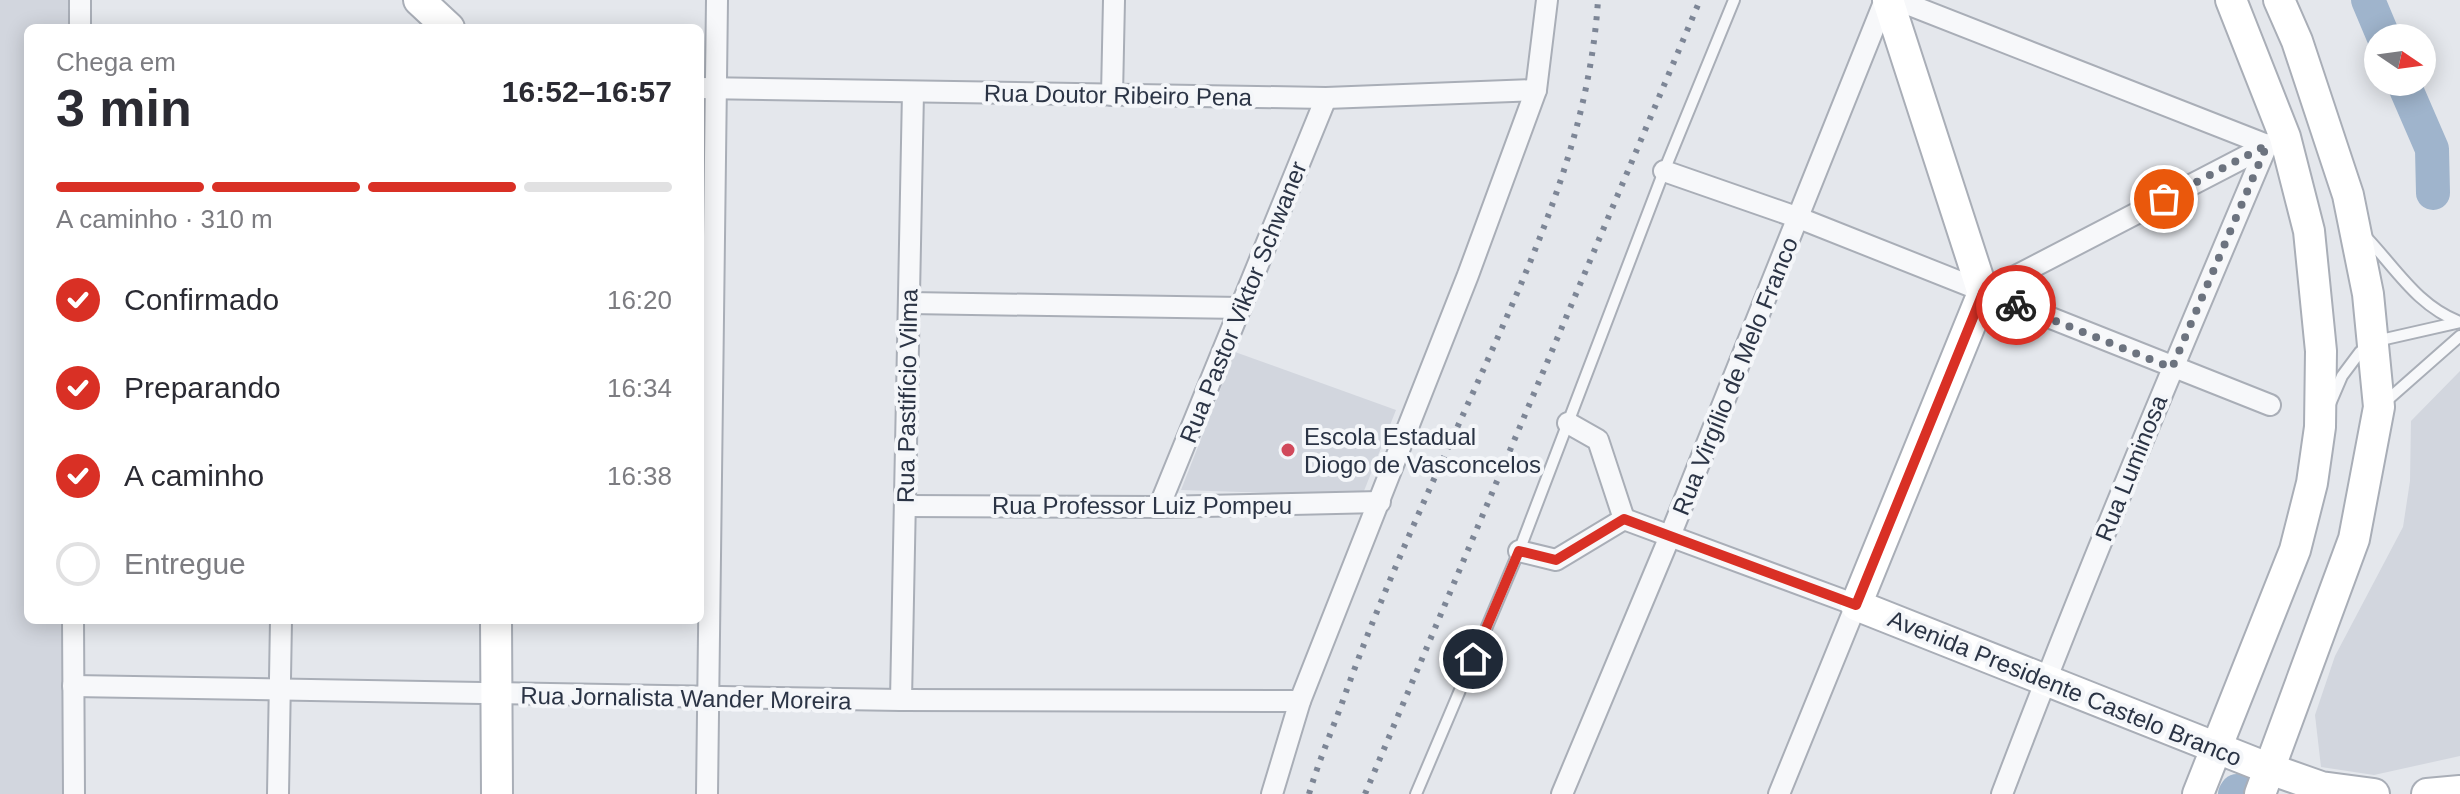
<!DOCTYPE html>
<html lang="pt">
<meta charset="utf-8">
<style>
body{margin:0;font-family:Arial,sans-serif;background:#f2f2f3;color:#2b2b33;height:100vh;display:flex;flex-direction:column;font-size:30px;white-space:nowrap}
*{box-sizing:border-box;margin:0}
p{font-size:26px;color:#7c7c81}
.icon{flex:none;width:44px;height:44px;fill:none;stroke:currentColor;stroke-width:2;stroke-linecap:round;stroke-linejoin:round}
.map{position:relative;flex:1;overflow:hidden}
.drawer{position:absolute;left:24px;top:24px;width:680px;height:600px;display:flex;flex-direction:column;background:#fff;border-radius:12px;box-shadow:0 4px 20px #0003}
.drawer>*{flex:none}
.needle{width:52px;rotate:103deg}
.tools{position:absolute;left:2364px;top:24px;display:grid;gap:16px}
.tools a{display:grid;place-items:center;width:72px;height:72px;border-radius:50%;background:#fff;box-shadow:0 4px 20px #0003;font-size:40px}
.pin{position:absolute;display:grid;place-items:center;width:68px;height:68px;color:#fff;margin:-34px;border:4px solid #fff;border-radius:50%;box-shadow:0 2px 8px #0007}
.courier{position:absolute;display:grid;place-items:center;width:80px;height:80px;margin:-40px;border:6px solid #d93025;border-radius:50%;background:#fff;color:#222;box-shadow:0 2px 10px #0007}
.summary em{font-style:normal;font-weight:800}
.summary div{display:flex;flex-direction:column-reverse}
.summary{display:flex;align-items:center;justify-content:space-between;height:136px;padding:0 32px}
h1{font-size:52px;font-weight:800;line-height:60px}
.bar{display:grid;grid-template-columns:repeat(4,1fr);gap:12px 8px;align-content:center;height:96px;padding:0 32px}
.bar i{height:10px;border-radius:6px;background:#e1e1e2}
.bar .active{background:#d93025}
.bar p{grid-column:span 4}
ol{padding:0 32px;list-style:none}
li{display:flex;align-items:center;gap:24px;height:88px}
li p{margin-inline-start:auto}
li .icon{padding:8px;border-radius:50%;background:#d93025;color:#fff;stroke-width:4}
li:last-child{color:#7c7c81}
li i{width:44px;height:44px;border:4px solid #e1e1e2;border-radius:50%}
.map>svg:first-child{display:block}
</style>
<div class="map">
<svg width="2460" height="794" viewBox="0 0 2460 794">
<rect width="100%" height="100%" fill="#e4e7ec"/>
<g fill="#d2d6de">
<path d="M 0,0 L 70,0 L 69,28 L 28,28 L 28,620 L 66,620 L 64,794 L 0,794 Z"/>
<path d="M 1235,352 L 1396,410 L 1362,496 L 1181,490 Z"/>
<path d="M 2460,371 L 2460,756 L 2374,775 L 2321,767 L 2315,715 L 2335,656 L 2403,527 L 2410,481 L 2411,421 Z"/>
</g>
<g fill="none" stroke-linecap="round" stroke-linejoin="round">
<g stroke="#9fb4cc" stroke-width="34">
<path d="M 2368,0 L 2384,38"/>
<path d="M 2403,82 L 2432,149 L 2433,193"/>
<path d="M 2235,794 L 2237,791"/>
</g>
<defs>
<g id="lane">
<path d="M 2365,236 C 2395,267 2417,306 2460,322"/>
<path d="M 2384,403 L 2460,336"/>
<path d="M 2330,404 L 2342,376 L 2360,352 L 2372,342 L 2460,322"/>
<path d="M 1416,794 L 1519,551 L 1664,171 L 1734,0"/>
</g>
<g id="street">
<path d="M 1897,0 L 2267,145"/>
<path d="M 80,28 L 80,0"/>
<path d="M 700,88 L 1326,98 L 1536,90"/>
<path d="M 1112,95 L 1114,0"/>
<path d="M 1664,171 L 1799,218 L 2270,405"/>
<path d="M 1983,293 L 2270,144"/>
<path d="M 909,303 L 1241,308"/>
<path d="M 1568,423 L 1598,440 L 1624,519"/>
<path d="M 905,506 L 1159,507 L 1380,502"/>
<path d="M 1159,507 L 1326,98"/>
<path d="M 1624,519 L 1856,605 L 1779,794"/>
<path d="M 1519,551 L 1556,560 L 1624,519"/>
<path d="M 73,620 L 74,794"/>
<path d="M 73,686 L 901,700 L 1300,701"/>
<path d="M 901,700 L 913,92"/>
<path d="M 278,794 L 281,620"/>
<path d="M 707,794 L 717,0"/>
<path d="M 1272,794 L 1300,701 L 1468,275 L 1536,90 L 1547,0"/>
<path d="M 1562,794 L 1670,536 L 1885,0"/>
<path d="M 2002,794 C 2085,575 2176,360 2267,145"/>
</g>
<g id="secondary">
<path d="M 419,0 L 449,28"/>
<path d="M 1888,0 L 1983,293 L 1856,605 L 2270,769 L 2321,787 L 2374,794"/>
<path d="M 496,620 L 497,794"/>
<path d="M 2198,794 L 2295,550 L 2312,483 L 2320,427 L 2321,351 L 2309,231 L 2285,137 L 2231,0"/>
<path d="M 2260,794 L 2354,539 L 2379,407 L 2368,294 L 2348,195 L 2297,41 L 2279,0"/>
<path d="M 2427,794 L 2460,791"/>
</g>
</defs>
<use href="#lane" stroke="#a9aeb7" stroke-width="14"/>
<use href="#street" stroke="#a9aeb7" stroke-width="24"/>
<use href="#secondary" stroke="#a9aeb7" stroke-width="34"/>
<use href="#lane" stroke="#f7f8fa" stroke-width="10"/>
<use href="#street" stroke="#f7f8fa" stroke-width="20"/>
<use href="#secondary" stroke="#fff" stroke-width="30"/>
<g stroke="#7d8696" stroke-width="6" stroke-dasharray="4 8" stroke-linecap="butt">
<path d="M 1309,794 C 1318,763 1331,733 1342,703 C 1384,585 1438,471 1489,357 C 1540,243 1590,127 1598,0"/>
<path d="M 1365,794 L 1700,0"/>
</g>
</g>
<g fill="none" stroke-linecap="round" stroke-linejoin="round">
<path stroke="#6c737f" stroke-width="8" stroke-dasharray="0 14.4" d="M 2016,305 L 2172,368 L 2267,145 L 2164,199"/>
<path stroke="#d93025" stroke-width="10" d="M 1473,659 L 1519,551 L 1556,560 L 1624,519 L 1856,605 L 1983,293 L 2016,305"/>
</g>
<circle fill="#d1495b" stroke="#f4f6f9" stroke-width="3" cx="1288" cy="450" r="8"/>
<g text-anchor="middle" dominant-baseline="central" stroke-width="8" stroke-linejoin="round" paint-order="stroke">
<g font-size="24" fill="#2b3445" stroke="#f4f6f9">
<text transform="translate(1118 95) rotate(1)">Rua Doutor Ribeiro Pena</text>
<text transform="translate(1243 302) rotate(-68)">Rua Pastor Viktor Schwaner</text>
<text transform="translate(1735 376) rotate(-68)">Rua Virgílio de Melo Franco</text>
<text transform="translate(907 396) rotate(-89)">Rua Pastifício Vilma</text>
<text transform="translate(2131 468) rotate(-68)">Rua Luminosa</text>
<text x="1142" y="505">Rua Professor Luiz Pompeu</text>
<text transform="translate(2065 688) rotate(22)">Avenida Presidente Castelo Branco</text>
<text transform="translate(686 698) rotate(1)">Rua Jornalista Wander Moreira</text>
</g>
<g font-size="24" fill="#2b3445" stroke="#f4f6f9" text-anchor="start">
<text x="1304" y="436">Escola Estadual<tspan x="1304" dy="28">Diogo de Vasconcelos</tspan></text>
</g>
</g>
</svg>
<div class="tools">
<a><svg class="needle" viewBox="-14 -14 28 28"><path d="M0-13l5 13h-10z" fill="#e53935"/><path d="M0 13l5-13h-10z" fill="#7c7c81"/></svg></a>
</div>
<div class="pin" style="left:2164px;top:199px;background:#ea580c"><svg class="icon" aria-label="bag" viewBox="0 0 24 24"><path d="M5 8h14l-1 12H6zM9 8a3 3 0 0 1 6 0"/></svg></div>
<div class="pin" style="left:1473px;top:659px;background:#1f2937"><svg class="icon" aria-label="home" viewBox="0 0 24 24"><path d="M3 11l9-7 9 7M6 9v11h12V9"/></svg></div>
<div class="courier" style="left:2016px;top:305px"><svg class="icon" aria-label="bike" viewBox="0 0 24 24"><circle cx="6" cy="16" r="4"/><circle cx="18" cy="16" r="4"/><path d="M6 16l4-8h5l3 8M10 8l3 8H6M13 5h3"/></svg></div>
<section class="drawer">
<div class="summary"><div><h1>3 min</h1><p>Chega em</p></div><em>16:52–16:57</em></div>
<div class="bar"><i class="active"></i><i class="active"></i><i class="active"></i><i></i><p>A caminho · 310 m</p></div>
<ol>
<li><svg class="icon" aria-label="check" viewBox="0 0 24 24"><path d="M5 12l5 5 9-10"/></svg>Confirmado<p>16:20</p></li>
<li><svg class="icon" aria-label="check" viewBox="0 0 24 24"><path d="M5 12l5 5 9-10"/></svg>Preparando<p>16:34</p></li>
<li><svg class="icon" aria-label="check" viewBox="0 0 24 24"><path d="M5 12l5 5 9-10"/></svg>A caminho<p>16:38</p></li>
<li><i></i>Entregue</li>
</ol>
</section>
</div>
